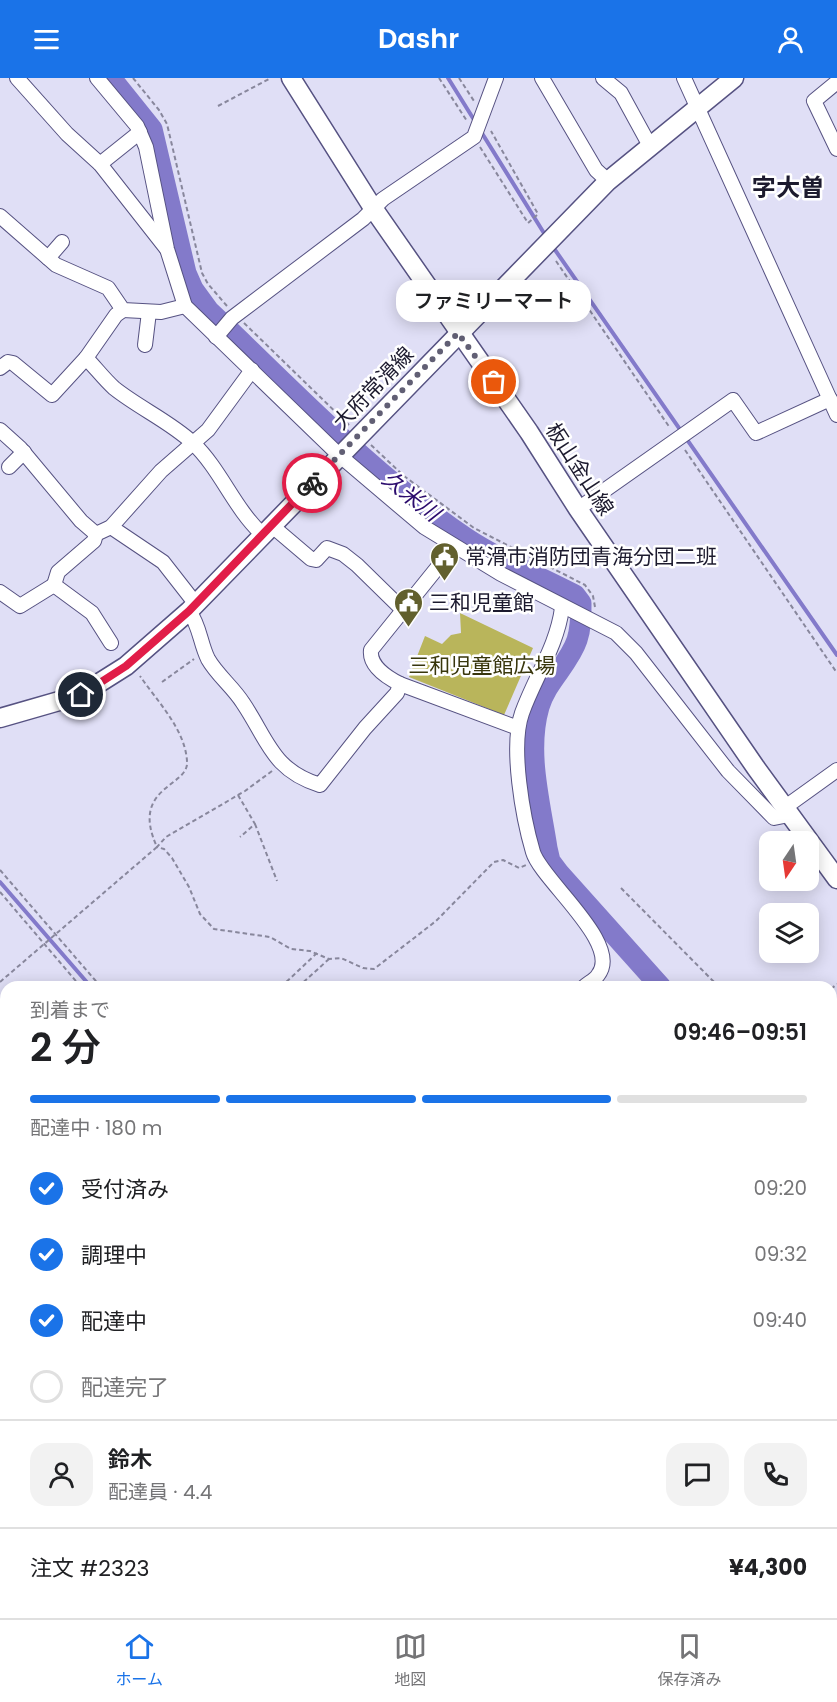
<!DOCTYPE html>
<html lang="ja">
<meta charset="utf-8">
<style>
body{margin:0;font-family:Poppins,"Noto Sans JP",sans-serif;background:#f2f2f2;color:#202124;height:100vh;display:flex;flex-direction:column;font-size:22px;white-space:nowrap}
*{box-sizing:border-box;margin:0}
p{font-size:20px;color:#757577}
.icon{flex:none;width:33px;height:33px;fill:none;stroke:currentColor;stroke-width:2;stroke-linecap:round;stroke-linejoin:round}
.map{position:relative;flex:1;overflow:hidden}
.details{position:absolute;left:0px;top:903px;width:837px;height:638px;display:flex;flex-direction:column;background:#fff;border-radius:18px 18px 0 0;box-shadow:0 3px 15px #0003}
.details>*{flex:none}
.needle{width:39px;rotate:193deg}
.controls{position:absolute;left:759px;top:753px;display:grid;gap:12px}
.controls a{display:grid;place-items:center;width:60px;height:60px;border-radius:12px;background:#fff;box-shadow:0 3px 15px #0003;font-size:30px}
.pin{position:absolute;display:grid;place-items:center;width:51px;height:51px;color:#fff;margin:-26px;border:3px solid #fff;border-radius:50%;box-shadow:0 2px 6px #0007}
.courier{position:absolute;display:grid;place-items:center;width:60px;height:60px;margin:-30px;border:4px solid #e11d48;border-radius:50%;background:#fff;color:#222;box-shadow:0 2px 8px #0007}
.bubble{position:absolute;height:42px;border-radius:18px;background:#fff;box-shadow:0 3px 15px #0003;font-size:20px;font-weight:600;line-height:42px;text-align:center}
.headline em{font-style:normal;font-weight:600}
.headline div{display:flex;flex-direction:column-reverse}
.headline{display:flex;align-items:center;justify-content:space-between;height:102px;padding:0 30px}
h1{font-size:39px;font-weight:600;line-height:45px}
.bar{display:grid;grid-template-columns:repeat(4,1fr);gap:9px 6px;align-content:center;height:72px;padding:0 30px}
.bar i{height:8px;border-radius:4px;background:#e0e0e0}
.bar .selected{background:#1a73e8}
.bar p{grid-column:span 4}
.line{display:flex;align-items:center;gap:15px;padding:0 30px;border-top:2px solid #e0e0e0}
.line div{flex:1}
.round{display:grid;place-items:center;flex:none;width:63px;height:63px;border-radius:18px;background:#f2f2f2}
ol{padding:0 30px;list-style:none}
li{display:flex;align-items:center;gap:18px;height:66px}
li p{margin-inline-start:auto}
li .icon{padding:6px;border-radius:50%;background:#1a73e8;color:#fff;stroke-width:4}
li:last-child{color:#757577}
li i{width:33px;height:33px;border:3px solid #e0e0e0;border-radius:50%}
header{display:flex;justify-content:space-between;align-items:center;height:78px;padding:0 30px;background:#1a73e8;color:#fff;font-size:27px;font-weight:600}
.menu{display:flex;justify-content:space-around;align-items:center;height:84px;border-top:2px solid #e0e0e0;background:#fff;font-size:16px;color:#757577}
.menu a{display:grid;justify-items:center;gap:3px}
.menu .selected{color:#1a73e8}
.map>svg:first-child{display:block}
</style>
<header><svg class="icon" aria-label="menu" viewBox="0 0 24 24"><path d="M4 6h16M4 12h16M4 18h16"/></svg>Dashr<svg class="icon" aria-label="person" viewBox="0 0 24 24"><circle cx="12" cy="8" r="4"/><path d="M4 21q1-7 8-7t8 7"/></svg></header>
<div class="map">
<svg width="837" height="1540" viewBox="0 0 837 1540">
<rect width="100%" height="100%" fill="#e0dff6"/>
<path fill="#b9b55b" d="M 460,535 L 533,570 L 504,637 L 409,599 L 425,558 L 442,566 L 451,557 L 461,555 Z"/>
<path fill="#837aca" d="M 837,1223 L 837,1395 L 831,1388 L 831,1229 Z"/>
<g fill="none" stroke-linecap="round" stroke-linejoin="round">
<g stroke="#837aca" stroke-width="4">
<path d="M 448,0 L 476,45"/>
<path d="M 480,52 L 547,160"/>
<path d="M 553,169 L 837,577"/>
<path d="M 0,804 L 91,909"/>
<path d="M 831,1431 L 837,1425"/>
<path d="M 631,1534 L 636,1540"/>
<path d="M 718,1540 L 724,1534"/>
</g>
<g stroke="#837aca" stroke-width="21">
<path d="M 111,0 L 152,51 L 186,195 L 193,211 L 209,233 C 292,311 371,396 466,460 C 500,483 539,498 575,517 L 581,525 C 581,538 581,550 577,562 C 569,586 546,604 539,629 C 526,674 540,724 547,770 L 550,783 L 559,795 L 661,909"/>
<path d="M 831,1111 L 837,1118"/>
<path d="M 0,1263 L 6,1268"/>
<path d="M 831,1477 L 837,1471"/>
<path d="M 343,1534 L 352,1540"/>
<path d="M 766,1540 L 771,1534"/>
</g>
<defs>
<g id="minor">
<path d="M 17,0 L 67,56 L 100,86 L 166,170"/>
<path d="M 97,0 L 137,48 L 146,69 L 167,171 L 185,228 L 339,377 L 424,449 L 501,496 L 616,555 L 636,575 L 728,693 L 774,740 L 789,737"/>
<path d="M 542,0 L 596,92 L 608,103"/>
<path d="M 603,0 L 621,15 L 650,68"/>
<path d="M 684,0 L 837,337"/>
<path d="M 837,4 L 814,23 L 837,71"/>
<path d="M 100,86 L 140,54"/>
<path d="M 0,138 L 56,187 L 108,210 L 123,232 L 161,234 L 185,228"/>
<path d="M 48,180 L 62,164"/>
<path d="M 216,259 L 232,240 L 363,141 L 383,121 L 474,59 L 496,0"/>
<path d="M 145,267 L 149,234"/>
<path d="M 86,280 L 116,237 L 123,232"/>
<path d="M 0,290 L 8,284 L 13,285 L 52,317 L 86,280 C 95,289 104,301 114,310 C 139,330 169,343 193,365 C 221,392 234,430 262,456"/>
<path d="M 0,352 L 20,370 L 81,443 L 96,456 L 111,449 L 161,393 L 208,352 L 252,292"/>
<path d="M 9,389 L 24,374"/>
<path d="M 578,431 L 733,322 L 756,355 L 830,321"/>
<path d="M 271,447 L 311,481 L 316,482 L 327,470 L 343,476 L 357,487 L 403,532"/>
<path d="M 111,449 L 163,484 L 195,525"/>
<path d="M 54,507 L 58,494 L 94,463 L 96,456"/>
<path d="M 0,514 L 20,528 L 54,507 L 92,535 L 111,565"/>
<path d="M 562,530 C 557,568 535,599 522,635 C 510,669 523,740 533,774 C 541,802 623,866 598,897 C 595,902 588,905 584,909"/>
<path d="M 189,533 C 200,548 200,565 208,581 C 217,597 233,609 243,625 C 268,662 272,692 320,707 L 365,650 L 397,615 L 400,606 C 388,600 369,588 371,572 L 454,469"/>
<path d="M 400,606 L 518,650"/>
<path d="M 784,730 L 837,692"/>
<path d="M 0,1298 L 6,1303"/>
<path d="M 0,1333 L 6,1319"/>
<path d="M 247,1534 L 247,1540"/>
<path d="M 453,1540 L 455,1538"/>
</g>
<g id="major">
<path d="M 291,0 L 373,130 L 529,354 L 578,431 L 756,690 L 837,801"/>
<path d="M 0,640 L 80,617 L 126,588 L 189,533 L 608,103 L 734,0"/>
</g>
</defs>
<use href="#minor" stroke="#565282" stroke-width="16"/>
<use href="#major" stroke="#565282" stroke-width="21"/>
<g stroke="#88879c" stroke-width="2" stroke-dasharray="4.5 3" stroke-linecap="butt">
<path d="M 133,0 L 159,32 L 167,46 L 202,195 L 208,206 L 227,228"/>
<path d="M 439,0 L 467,43"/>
<path d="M 459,0 L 474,23"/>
<path d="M 218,28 L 271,0"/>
<path d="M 480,69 L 528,145 L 538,136 L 491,53"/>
<path d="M 556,183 L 670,350"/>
<path d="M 244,245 L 349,347"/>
<path d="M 371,367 L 404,398 L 474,450 L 585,507 L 593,518 L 595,529"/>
<path d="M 685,372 L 837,595"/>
<path d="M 162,604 L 194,581"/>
<path d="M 272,693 L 245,713 L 166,759 L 157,769 L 164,771 L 172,780 L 189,809 L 200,836 L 214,851 L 270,859 L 291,871 L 310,873 L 329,881 L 341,880 L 363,890 L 374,891 L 436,843 L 494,784 L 503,782 L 519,790 L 526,787"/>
<path d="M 238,717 L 255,746 L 240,759"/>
<path d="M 255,746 L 277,803"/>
<path d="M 0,792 L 101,909"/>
<path d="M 621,810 L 719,909"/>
<path d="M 0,814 L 81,909"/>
<path d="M 0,904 L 157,769 C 129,708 190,709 187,683 C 185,651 157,623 140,598"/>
<path d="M 281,909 L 317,875"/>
<path d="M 298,909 L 329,881"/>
<path d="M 831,911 L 837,906"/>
<path d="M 831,1120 L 837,1113"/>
<path d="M 0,1151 L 6,1146"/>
<path d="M 0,1167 L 6,1162"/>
<path d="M 0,1197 L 6,1202"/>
<path d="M 831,1208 L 837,1203"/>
<path d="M 0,1234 L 6,1240"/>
<path d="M 831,1437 L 837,1444"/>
<path d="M 379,1534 L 388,1540"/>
<path d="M 647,1534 L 651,1540"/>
<path d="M 742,1540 L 747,1534"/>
</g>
<use href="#minor" stroke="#fff" stroke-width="14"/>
<use href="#major" stroke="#fff" stroke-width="18"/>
</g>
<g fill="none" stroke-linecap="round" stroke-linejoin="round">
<path stroke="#615f74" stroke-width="6" stroke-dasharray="0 10.8" d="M 312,405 L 458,255 L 494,304"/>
<path stroke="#e11d48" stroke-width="8" d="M 81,617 L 126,588 L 189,533 L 312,405"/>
</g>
<defs>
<symbol id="civic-pin" viewBox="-11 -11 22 30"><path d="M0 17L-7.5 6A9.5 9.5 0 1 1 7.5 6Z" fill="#62602d" stroke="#fff"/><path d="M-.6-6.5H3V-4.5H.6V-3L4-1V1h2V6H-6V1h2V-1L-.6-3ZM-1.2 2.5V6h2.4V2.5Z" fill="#fff"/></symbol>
</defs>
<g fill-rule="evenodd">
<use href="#civic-pin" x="428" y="462" width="33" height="45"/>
<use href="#civic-pin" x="392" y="508" width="33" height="45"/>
</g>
<g text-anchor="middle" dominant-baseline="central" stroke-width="5" stroke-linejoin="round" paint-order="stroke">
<g font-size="21" fill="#1c1a2e" stroke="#fff">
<text transform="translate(373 310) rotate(-46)">大府常滑線</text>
<text transform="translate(580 391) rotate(57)">板山金山線</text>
</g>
<g font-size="21" fill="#1c1a2e" stroke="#fff" text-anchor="start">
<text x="465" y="478">常滑市消防団青海分団二班</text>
<text x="429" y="524">三和児童館</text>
</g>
<g font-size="21" fill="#38360c" stroke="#fff">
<text x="482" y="587">三和児童館広場</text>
</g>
<g font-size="22" font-style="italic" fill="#2b0b6d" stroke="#fff">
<text transform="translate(411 418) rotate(38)">久米川</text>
</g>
<g font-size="24" font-weight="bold" fill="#1c1a2e" stroke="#fff">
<text x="788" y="109">字大曽</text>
</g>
</g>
</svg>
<div class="controls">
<a><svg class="needle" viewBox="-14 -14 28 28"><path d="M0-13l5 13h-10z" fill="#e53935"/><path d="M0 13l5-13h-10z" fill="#757577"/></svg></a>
<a><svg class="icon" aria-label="layers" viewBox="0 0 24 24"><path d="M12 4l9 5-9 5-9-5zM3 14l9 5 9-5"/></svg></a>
</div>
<div class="pin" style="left:494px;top:304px;background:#ea580c"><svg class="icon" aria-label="bag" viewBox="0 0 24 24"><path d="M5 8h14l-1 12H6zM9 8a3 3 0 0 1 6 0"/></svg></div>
<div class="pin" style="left:81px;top:617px;background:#1f2937"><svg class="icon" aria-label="home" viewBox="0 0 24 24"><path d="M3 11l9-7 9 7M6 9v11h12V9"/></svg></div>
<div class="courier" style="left:312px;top:405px"><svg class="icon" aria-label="bike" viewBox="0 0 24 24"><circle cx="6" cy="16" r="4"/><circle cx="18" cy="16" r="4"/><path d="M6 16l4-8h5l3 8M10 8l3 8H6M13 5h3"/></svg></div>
<div class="bubble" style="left:396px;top:202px;width:195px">ファミリーマート</div>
<section class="details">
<div class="headline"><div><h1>2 分</h1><p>到着まで</p></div><em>09:46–09:51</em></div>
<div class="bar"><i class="selected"></i><i class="selected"></i><i class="selected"></i><i></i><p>配達中 · 180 m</p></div>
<ol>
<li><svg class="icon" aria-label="check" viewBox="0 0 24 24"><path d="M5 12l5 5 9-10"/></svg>受付済み<p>09:20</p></li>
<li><svg class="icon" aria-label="check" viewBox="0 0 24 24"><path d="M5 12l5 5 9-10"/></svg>調理中<p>09:32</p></li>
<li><svg class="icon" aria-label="check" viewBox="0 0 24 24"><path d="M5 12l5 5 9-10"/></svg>配達中<p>09:40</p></li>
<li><i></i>配達完了</li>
</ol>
<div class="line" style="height:108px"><a class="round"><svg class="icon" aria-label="person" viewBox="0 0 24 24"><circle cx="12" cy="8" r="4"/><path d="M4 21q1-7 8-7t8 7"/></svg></a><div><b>鈴木</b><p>配達員 · 4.4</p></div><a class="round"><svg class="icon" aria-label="chat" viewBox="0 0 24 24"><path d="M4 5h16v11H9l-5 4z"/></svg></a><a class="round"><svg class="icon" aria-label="phone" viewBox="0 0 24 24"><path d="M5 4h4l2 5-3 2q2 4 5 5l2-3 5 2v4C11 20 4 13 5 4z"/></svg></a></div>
<div class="line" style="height:78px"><div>注文 #2323</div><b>¥4,300</b></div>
</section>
</div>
<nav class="menu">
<a class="selected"><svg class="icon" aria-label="home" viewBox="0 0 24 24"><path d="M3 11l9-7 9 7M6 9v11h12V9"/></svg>ホーム</a>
<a><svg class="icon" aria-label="map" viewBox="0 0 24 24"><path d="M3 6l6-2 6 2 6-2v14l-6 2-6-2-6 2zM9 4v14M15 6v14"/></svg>地図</a>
<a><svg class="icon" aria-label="saved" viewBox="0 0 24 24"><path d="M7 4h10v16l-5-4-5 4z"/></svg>保存済み</a>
</nav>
